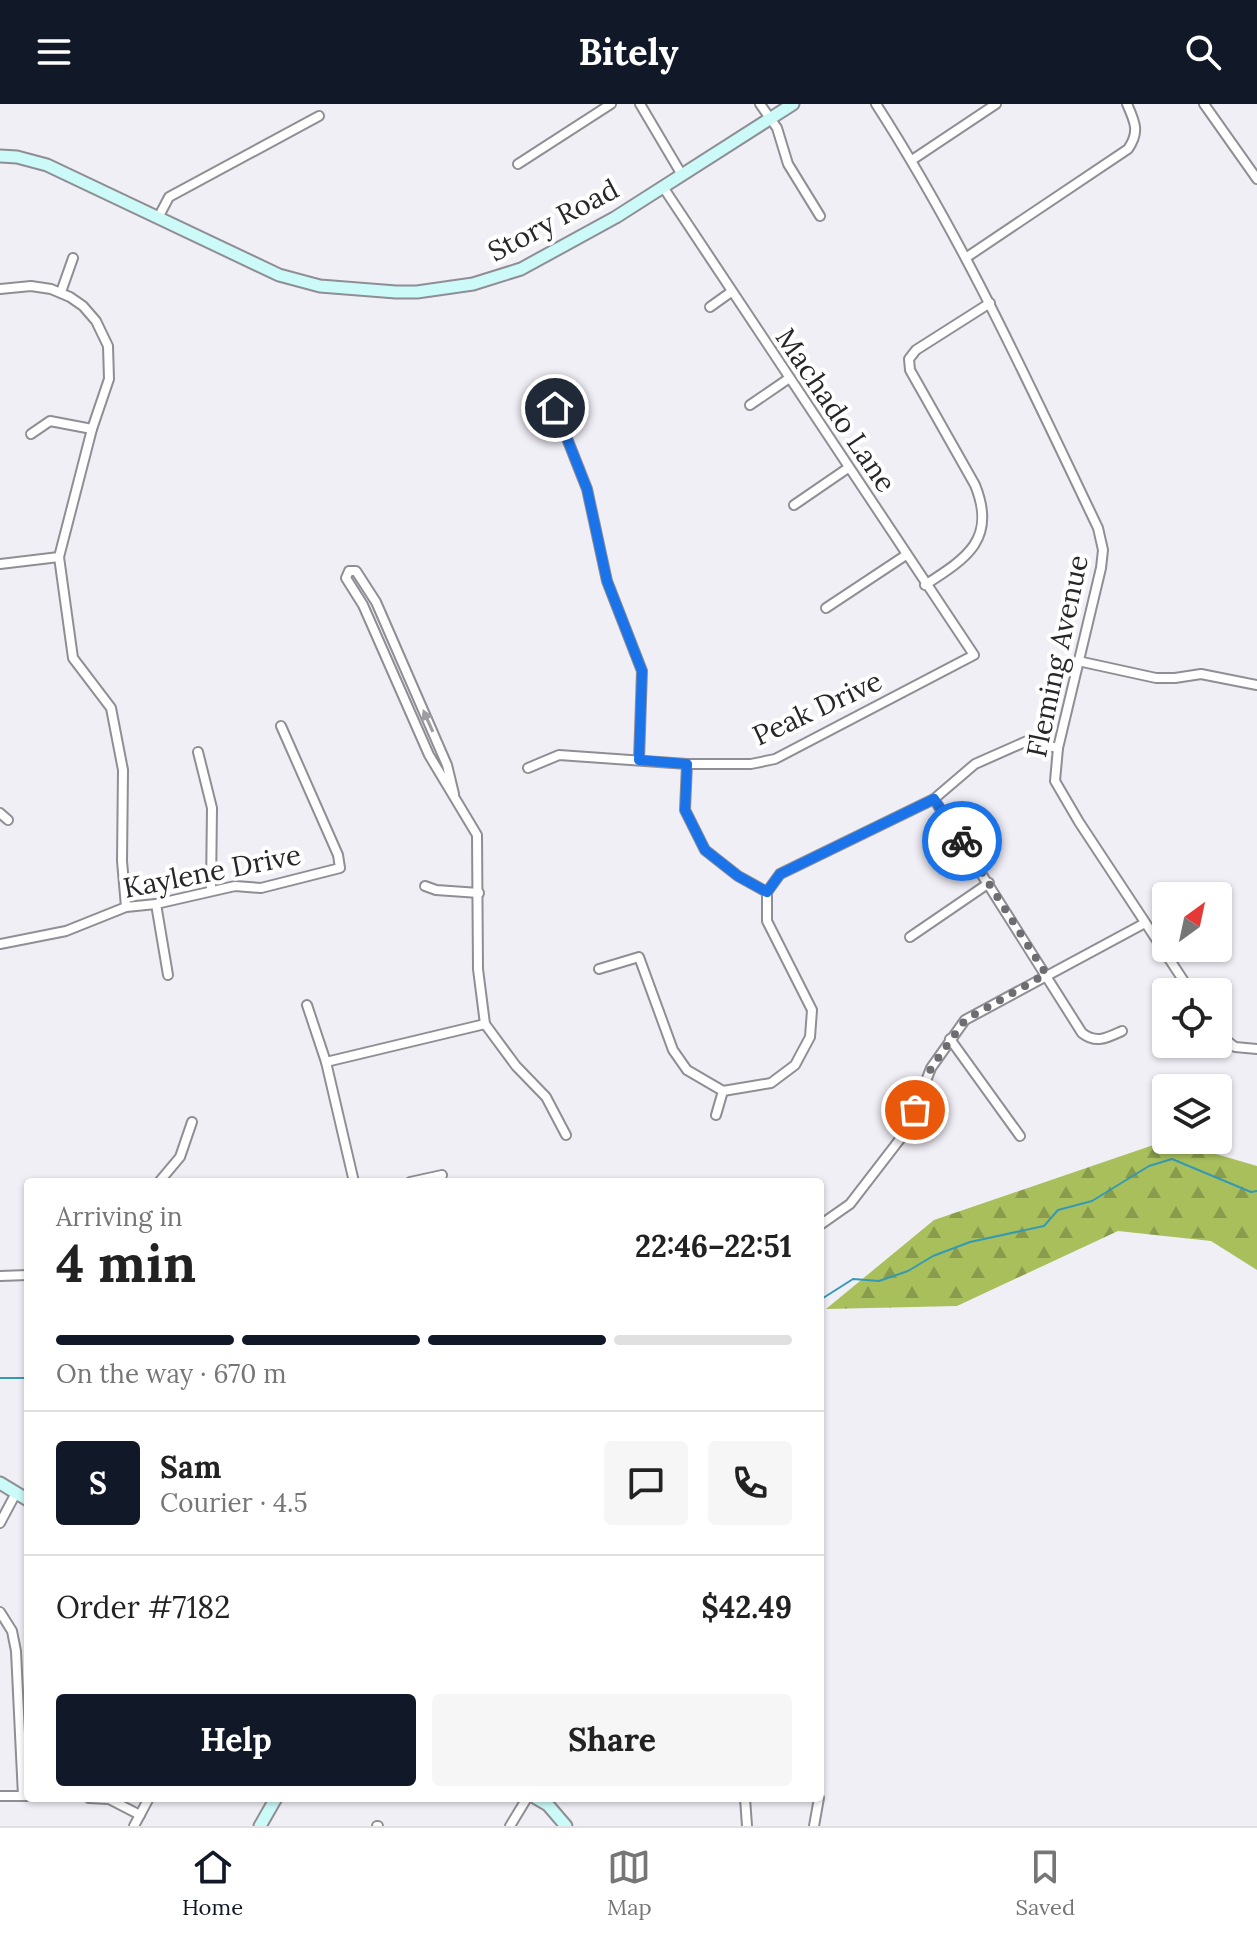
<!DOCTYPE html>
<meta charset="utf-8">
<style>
body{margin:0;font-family:Lora,serif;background:#f6f6f6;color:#222;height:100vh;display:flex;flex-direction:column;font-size:30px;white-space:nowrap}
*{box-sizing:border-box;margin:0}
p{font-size:26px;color:#767676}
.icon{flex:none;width:44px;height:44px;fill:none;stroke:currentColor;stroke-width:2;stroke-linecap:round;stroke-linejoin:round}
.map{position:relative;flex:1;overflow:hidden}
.sheet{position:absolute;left:24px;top:1074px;width:800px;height:624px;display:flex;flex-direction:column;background:#fff;border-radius:8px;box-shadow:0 2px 6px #0004}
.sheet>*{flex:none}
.needle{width:52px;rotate:33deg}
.controls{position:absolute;left:1152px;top:778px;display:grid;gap:16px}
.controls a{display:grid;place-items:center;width:80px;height:80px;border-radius:8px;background:#fff;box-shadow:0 2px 6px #0004;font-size:40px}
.pin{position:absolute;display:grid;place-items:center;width:68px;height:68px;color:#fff;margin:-34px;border:4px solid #fff;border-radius:50%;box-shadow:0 2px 8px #0007}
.courier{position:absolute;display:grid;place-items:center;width:80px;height:80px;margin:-40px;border:6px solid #1a73e8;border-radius:50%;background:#fff;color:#222;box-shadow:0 2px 10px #0007}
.headline em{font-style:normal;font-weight:700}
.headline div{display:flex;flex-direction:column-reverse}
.headline{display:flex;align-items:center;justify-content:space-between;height:136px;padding:0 32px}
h1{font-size:52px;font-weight:700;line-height:60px}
.bar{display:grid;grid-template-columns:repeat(4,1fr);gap:12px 8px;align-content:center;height:96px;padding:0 32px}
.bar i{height:10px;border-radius:6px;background:#e0e0e0}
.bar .active{background:#111827}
.bar p{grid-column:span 4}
.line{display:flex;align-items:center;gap:20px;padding:0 32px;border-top:2px solid #e0e0e0}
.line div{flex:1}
.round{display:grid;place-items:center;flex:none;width:84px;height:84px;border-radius:8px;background:#f6f6f6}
.primary-button{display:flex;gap:16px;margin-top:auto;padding:16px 32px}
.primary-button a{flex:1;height:92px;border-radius:8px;background:#111827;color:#fff;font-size:32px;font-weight:700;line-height:92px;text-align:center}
.primary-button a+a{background:#f6f6f6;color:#222}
header{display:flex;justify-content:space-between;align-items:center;height:104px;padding:0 32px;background:#111827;color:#fff;font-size:36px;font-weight:700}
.tab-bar{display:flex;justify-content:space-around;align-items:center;height:112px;border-top:2px solid #e0e0e0;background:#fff;font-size:22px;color:#767676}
.tab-bar a{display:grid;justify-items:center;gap:4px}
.tab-bar .active{color:#111827}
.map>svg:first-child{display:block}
</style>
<header><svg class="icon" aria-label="menu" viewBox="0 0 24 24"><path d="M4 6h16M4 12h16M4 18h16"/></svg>Bitely<svg class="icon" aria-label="search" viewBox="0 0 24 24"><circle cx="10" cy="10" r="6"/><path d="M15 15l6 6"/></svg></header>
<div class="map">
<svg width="1257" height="1722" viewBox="0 0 1257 1722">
<defs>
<pattern id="forest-firs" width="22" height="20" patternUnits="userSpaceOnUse" patternTransform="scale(2)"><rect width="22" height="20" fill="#a8bf5c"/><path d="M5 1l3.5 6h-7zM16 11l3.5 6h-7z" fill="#899b4c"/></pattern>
</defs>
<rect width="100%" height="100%" fill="#f1eff6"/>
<path fill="url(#forest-firs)" d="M 1168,1036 L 1257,1062 L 1257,1166 L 1211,1137 L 1118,1127 L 957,1202 L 826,1205 L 934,1116 Z"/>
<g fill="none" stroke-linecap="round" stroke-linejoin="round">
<g stroke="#349ab4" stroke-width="2">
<path d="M 820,1196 L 853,1175 L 879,1177 L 908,1167 L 933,1152 L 970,1138 L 1044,1122 L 1058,1106 L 1092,1097 L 1149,1062 L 1172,1055 L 1251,1088 L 1257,1087"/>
<path d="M 0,1274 L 28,1274"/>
</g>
<defs>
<g id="street">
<path d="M 640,0 L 682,71"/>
<path d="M 760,0 L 777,24 L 788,60 L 820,112"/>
<path d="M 876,0 C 963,135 1029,280 1098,424 L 1103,446 L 1101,464 L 1058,644 L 1055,677 L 1079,718 L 1191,888"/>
<path d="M 1204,0 L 1257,75"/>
<path d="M 912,56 L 996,0"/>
<path d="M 518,60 L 611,0"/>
<path d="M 158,114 L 169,93 L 319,12"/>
<path d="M 967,153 L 1128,45 C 1140,28 1135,18 1127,0"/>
<path d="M 0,185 L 31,182 L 51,185 L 70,193 L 83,202 L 96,217 L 108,242 L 109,275 L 92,325 L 59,453 L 73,554 L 111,604 L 123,666 L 122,757 L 126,803"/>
<path d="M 61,188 L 73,154"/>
<path d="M 710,203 L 731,188"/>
<path d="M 750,301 L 788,275"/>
<path d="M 555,304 L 587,385 L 607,477 L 642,567 L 639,656"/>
<path d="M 31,330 L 50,317 L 92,325"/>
<path d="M 794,401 L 848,364"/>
<path d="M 0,460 L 59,453"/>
<path d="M 925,481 C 967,454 997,435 975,381 L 910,266 L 909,255 L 916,246 L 990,199"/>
<path d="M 826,504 L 906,451"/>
<path d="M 1078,557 L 1156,574 L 1175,574 L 1201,570 L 1257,581"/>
<path d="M 198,648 L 212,704 L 211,785"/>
<path d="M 687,660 L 685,706 L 705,746 L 738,772 L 767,788"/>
<path d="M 528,664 L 559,651 L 687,660 L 751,660 L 775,655 L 974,551 L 663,83"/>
<path d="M 454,690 L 447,661 L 376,498 L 356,467 L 349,467 L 346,474 L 363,501 L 429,651 L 477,731 L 478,865 L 485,920 L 516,962 L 546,993 L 566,1031"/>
<path d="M 934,695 L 1082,929 C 1096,940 1107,934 1122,927"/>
<path d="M 0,709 L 8,716"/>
<path d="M 425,782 L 436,786 L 479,789"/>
<path d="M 156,800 L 168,871"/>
<path d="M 910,833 L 989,779"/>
<path d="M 0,840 L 66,827 L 126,803 L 156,800 L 235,782 L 261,784 L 340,764 L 338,751 L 281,622"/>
<path d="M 599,865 L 639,853 L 673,946 L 687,966 L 723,987 L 771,979 L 795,961 L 810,933 L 812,906 L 767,817 L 767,788 L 780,770 L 934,695 L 975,660 L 1027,637 L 1058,644"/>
<path d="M 307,901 L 326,958 L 354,1078"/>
<path d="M 1218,930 L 1235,943 L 1257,945"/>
<path d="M 950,935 L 1020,1032"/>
<path d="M 326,958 L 485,920"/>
<path d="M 716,1011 L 723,987"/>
<path d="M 159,1078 L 180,1053 L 192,1018"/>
<path d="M 410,1078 L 442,1071"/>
<path d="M 820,1121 L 850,1100 L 907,1026 L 931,964 L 965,916 L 1145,819"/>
<path d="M 0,1172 L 28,1171"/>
<path d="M 0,1419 L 16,1389"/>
<path d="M 0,1508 L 12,1527 L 16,1547 L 23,1692"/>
<path d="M 0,1692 L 27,1692"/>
<path d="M 89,1694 L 109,1695 L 140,1711"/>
<path d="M 745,1694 L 747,1722"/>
<path d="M 134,1722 L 149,1694"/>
<path d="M 377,1722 L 378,1722"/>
<path d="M 510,1722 L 527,1694"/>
<path d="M 814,1722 L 819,1694"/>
</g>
<g id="secondary">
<path d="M 0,52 L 17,53 L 47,61 L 279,171 L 320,182 L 396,188 L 417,188 L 473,180 L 521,165 L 616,113 L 793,0"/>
<path d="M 0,1379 L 28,1396"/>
<path d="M 536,1694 L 548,1701 L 566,1722"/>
<path d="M 260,1722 L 276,1694"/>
</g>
</defs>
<use href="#street" stroke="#8f8e94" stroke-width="12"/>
<use href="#secondary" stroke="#8f8e94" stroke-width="15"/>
<use href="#street" stroke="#fff" stroke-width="8"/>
<use href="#secondary" stroke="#cbfaf9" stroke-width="11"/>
</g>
<defs><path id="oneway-solid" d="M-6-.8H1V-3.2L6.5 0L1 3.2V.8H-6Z" transform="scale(2)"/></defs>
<use fill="#9e9d9f" href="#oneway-solid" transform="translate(428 617) rotate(-114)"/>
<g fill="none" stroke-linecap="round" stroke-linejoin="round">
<path stroke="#6e6c71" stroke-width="8" stroke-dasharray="0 14.4" d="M 915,1006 L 931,964 L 965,916 L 1046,870 L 962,737"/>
<path stroke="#1a73e8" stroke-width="10" d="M 555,304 L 587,385 L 607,477 L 642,567 L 639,656 L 687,660 L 685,706 L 705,746 L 738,772 L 767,788 L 780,770 L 934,695 L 962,737"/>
</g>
<g text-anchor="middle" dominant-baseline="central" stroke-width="8" stroke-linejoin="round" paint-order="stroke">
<g font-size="28" fill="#272629" stroke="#fff">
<text transform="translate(553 116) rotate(-28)">Story Road</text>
<text transform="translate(836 306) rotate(56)">Machado Lane</text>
<text transform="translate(1057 552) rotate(-78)">Fleming Avenue</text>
<text transform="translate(817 604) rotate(-25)">Peak Drive</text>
<text transform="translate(212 767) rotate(-11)">Kaylene Drive</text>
</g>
</g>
</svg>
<div class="controls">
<a><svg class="needle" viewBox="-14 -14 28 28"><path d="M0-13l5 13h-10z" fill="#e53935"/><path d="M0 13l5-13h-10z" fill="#767676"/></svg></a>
<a><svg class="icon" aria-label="locate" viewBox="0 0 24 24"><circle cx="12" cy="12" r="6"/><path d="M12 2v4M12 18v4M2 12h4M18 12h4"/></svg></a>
<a><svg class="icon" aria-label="layers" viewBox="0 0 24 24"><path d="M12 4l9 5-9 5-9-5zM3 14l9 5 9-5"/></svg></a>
</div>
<div class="pin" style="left:915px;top:1006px;background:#ea580c"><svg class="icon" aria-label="bag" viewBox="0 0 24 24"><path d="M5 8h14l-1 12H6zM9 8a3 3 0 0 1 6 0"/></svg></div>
<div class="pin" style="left:555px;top:304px;background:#1f2937"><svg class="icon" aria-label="home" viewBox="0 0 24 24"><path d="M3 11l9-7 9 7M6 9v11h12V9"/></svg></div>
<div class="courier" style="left:962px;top:737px"><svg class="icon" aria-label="bike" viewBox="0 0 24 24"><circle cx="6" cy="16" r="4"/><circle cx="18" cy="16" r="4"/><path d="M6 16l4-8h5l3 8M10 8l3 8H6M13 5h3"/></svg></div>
<section class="sheet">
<div class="headline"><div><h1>4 min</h1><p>Arriving in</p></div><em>22:46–22:51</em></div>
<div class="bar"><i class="active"></i><i class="active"></i><i class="active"></i><i></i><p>On the way · 670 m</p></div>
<div class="line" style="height:144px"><b class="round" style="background:#111827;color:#fff">S</b><div><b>Sam</b><p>Courier · 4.5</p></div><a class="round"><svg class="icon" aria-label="chat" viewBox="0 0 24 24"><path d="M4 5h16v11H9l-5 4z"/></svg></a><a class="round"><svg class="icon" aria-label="phone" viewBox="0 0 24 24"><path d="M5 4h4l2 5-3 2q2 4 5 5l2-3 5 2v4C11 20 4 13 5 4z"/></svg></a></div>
<div class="line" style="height:104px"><div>Order #7182</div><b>$42.49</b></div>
<div class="primary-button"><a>Help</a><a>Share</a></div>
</section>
</div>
<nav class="tab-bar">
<a class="active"><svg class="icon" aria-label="home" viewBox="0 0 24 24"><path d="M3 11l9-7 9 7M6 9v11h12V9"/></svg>Home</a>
<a><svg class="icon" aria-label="map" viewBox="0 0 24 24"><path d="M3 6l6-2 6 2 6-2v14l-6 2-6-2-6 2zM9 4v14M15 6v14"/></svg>Map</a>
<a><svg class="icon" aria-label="saved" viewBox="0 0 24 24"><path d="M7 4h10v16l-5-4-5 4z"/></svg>Saved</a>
</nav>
